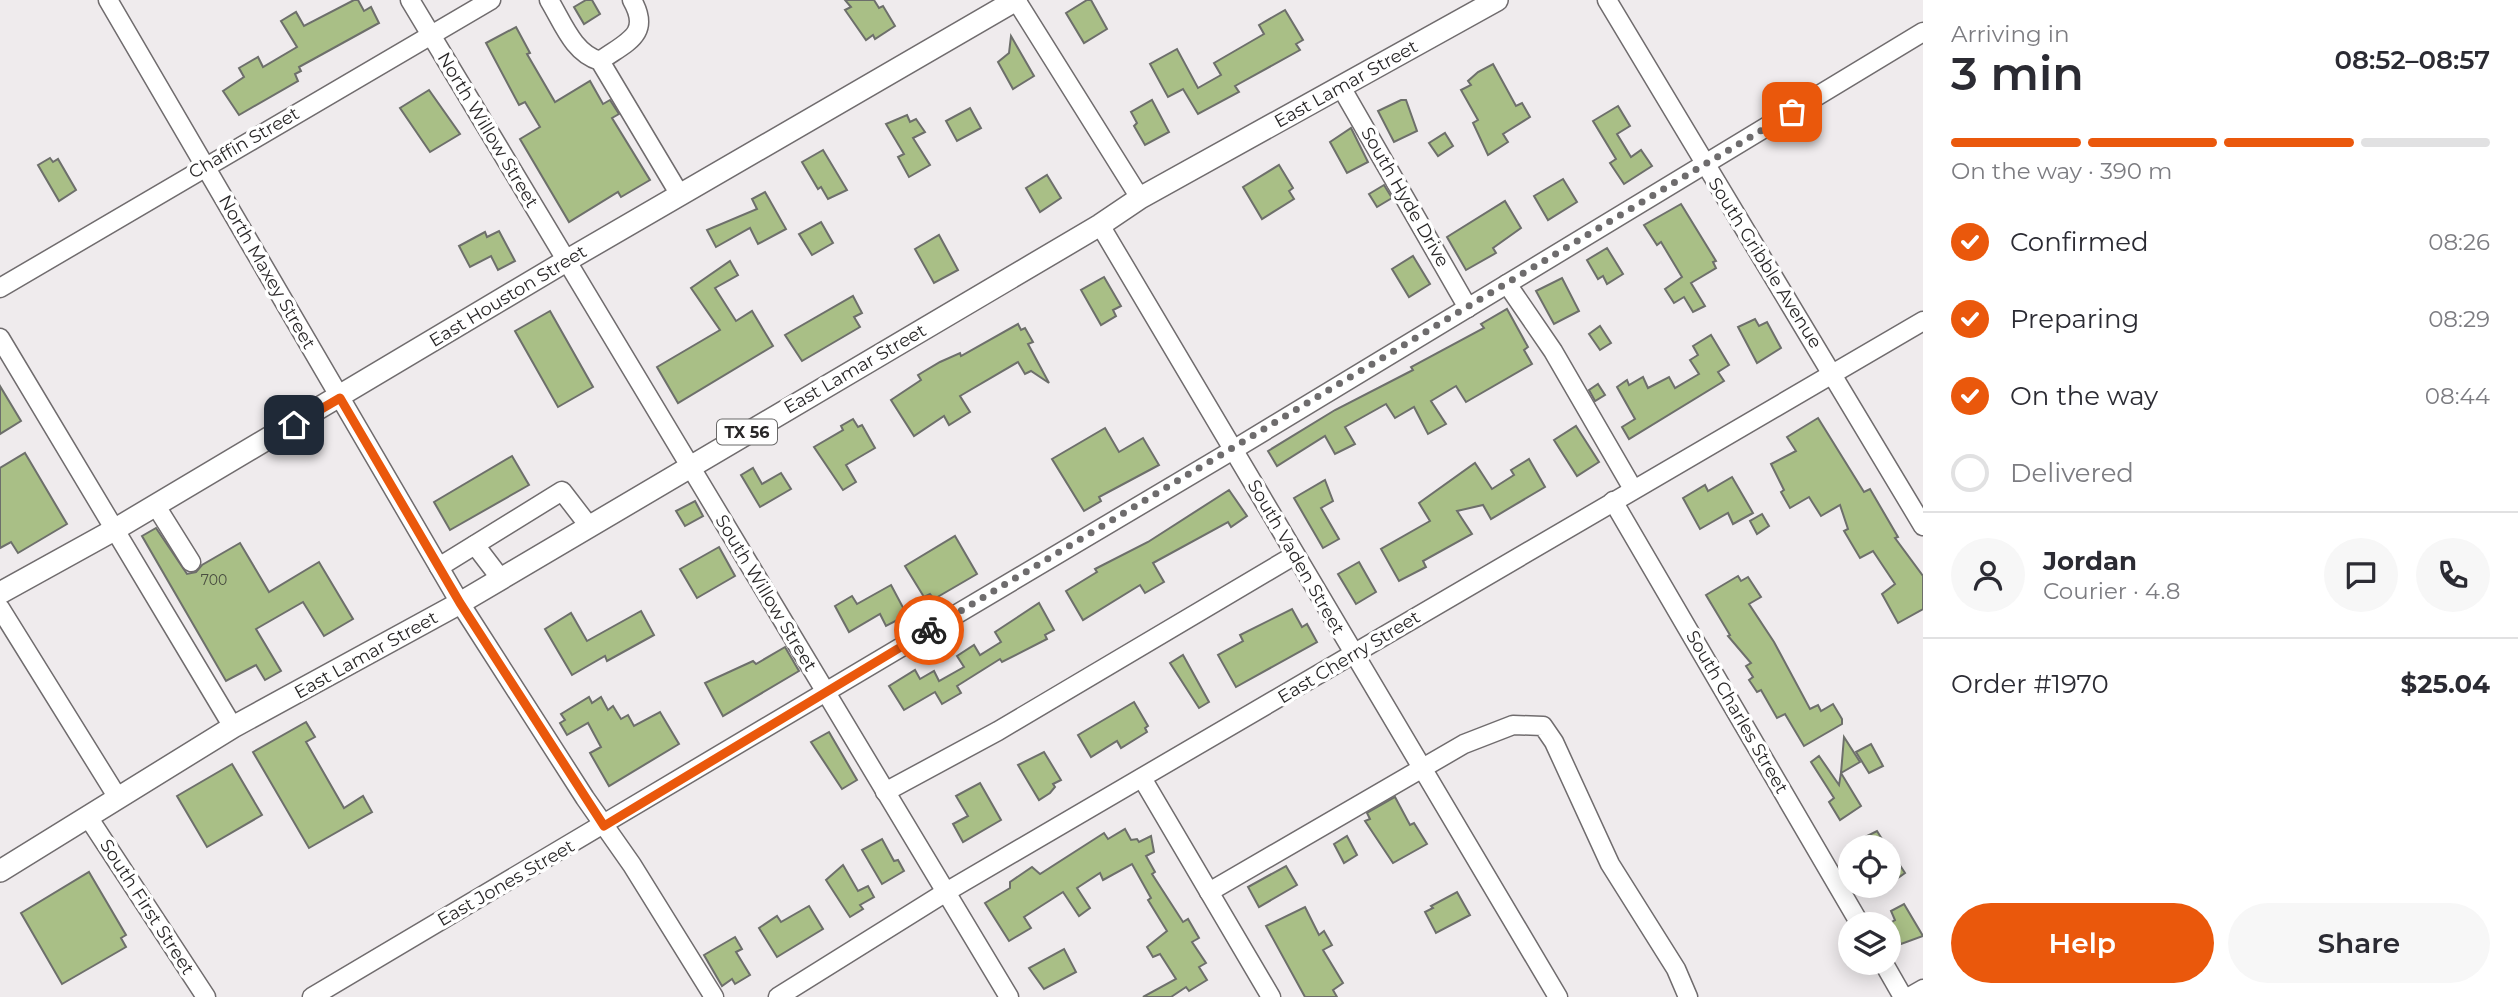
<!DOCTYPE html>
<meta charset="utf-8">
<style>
body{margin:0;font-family:Montserrat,sans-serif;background:#f7f7f7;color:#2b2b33;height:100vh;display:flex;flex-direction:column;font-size:26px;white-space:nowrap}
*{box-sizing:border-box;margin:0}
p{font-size:23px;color:#7c7c81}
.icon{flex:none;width:38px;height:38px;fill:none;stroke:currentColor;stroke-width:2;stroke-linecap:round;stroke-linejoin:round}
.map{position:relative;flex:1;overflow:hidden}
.details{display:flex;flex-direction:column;background:#fff;width:595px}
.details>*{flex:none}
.fabs{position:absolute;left:1838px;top:835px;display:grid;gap:14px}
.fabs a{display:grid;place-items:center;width:63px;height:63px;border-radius:50%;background:#fff;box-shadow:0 4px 18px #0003;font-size:35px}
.pin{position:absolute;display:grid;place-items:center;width:60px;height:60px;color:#fff;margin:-30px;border-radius:14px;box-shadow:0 4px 10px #0006}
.courier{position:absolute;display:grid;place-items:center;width:70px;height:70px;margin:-35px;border:5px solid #ea580c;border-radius:50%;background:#fff;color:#222;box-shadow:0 2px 9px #0007}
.headline em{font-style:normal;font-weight:600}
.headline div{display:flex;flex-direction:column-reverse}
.headline{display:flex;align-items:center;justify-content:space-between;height:119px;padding:0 28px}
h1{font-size:46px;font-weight:600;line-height:52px}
.bar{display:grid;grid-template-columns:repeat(4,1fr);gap:10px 7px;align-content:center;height:84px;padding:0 28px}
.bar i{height:9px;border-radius:5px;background:#e1e1e2}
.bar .on{background:#ea580c}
.bar p{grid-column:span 4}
.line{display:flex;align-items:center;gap:18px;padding:0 28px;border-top:2px solid #e1e1e2}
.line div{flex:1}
.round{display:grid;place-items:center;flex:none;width:74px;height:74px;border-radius:37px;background:#f7f7f7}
ol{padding:0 28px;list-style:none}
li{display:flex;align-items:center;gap:21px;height:77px}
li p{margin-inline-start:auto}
li .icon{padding:7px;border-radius:50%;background:#ea580c;color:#fff;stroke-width:4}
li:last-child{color:#7c7c81}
li i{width:38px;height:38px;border:4px solid #e1e1e2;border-radius:50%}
.action{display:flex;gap:14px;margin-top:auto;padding:14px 28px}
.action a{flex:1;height:80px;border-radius:42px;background:#ea580c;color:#fff;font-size:28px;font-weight:600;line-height:80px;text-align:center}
.action a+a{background:#f7f7f7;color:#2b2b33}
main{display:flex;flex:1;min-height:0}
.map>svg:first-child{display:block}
</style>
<main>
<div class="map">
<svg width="1923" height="997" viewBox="0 0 1923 997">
<rect width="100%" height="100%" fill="#efebed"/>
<g fill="#a9bf86" stroke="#6d6f6b" stroke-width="2">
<path d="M 354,0 L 358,0 L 364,11 L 371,7 L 379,23 L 299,67 L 301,71 L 295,74 L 298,81 L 239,115 L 223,91 L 244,77 L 239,68 L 258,57 L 263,67 L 297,47 L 281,21 L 296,12 L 304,26 Z"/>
<path d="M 586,0 L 592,0 L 600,14 L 584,24 L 574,7 Z"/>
<path d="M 845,0 L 874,0 L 879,8 L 883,6 L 895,26 L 875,39 L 873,35 L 866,40 L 845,10 L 851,7 Z"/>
<path d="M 1087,0 L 1091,0 L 1107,29 L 1084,43 L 1066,13 Z"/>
<path d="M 1285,10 L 1303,40 L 1296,44 L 1300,50 L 1235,86 L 1239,92 L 1198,114 L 1183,89 L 1168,97 L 1150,64 L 1177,49 L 1198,88 L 1221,75 L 1214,63 L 1264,34 L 1259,25 Z"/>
<path d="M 516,27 L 530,53 L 527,54 L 555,102 L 590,81 L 603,104 L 610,100 L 619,114 L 612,118 L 650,180 L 621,197 L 618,192 L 569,222 L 520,139 L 540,127 L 525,102 L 519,105 L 486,43 Z"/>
<path d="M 1011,36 L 1034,76 L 1013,89 L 998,62 L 1009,53 Z"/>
<path d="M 1493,64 L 1516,106 L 1522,103 L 1530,117 L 1503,134 L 1508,142 L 1488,155 L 1473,123 L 1478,120 L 1461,90 L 1471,85 L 1468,81 L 1478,72 Z"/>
<path d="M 429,90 L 460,134 L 430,152 L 400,108 Z"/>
<path d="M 1152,100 L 1169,132 L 1145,145 L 1134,126 L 1137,123 L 1131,112 Z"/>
<path d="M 1401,100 L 1406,100 L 1417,131 L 1394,142 L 1378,111 Z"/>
<path d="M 1618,106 L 1630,126 L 1617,134 L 1631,157 L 1641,150 L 1652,166 L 1624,184 L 1610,163 L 1616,159 L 1593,121 Z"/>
<path d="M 970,108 L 981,128 L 957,141 L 946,121 Z"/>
<path d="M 907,115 L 910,122 L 916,119 L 925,132 L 913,138 L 930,165 L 909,177 L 898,157 L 904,154 L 886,124 Z"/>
<path d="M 1351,128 L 1368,162 L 1347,173 L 1330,142 Z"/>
<path d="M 1445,133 L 1453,146 L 1438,156 L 1429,143 Z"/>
<path d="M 823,150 L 847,190 L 828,199 L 821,187 L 818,189 L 802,162 Z"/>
<path d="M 50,158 L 53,162 L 58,159 L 76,190 L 59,201 L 38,165 Z"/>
<path d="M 1279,165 L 1293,188 L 1289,191 L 1294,199 L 1262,219 L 1243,187 Z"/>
<path d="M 1047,175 L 1061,198 L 1040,212 L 1026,188 Z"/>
<path d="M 1563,179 L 1577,202 L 1548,220 L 1534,196 Z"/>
<path d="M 1384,185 L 1392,198 L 1377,207 L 1369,194 Z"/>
<path d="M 765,192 L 786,229 L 758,244 L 750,228 L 716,247 L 707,230 L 757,209 L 752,199 Z"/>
<path d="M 1505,201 L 1521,228 L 1493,248 L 1496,253 L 1466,270 L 1447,237 Z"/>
<path d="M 1681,204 L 1716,261 L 1713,262 L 1716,268 L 1691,283 L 1705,306 L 1693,312 L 1684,297 L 1674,303 L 1665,289 L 1682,277 L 1661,242 L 1657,245 L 1644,225 Z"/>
<path d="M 821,222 L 833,243 L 812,255 L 799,234 Z"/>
<path d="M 499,231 L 515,261 L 498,270 L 491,256 L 470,267 L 459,246 L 485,232 L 487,237 Z"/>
<path d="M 939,235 L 958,270 L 934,283 L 915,249 Z"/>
<path d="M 1607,248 L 1623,274 L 1607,284 L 1603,276 L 1598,279 L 1587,260 Z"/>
<path d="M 1413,256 L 1430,284 L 1409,297 L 1392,269 Z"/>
<path d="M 730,261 L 738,275 L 715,288 L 736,321 L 752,311 L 773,346 L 678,403 L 657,367 L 720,330 L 691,288 Z"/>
<path d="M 1104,277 L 1121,306 L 1113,310 L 1116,316 L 1101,325 L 1081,290 Z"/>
<path d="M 1562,278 L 1579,311 L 1554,324 L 1536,291 Z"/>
<path d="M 853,296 L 862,313 L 854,317 L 860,327 L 802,361 L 785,335 Z"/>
<path d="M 1507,309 L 1528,347 L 1524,350 L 1532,364 L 1466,402 L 1456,386 L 1431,401 L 1446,424 L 1428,434 L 1414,407 L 1395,418 L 1386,404 L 1345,427 L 1355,444 L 1335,454 L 1325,436 L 1277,466 L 1268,451 L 1335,410 L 1413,370 L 1411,367 L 1484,328 L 1481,324 Z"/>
<path d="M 550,311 L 593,387 L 558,407 L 515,331 Z"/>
<path d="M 1755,319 L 1759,326 L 1767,322 L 1781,348 L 1757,363 L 1738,327 Z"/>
<path d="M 1018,324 L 1021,330 L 1025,328 L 1033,342 L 1028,344 L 1049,383 L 1031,371 L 1025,374 L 1018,362 L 960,396 L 970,412 L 949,425 L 944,416 L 914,436 L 891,400 L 921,380 L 918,375 L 940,362 L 960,353 L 961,356 Z"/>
<path d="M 1600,326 L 1611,343 L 1600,350 L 1589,334 Z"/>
<path d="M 1711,335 L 1729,365 L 1718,372 L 1724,381 L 1629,439 L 1622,427 L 1635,419 L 1617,387 L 1627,380 L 1629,385 L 1643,377 L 1648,388 L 1669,377 L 1675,388 L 1699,374 L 1690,360 L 1698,355 L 1693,346 Z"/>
<path d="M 1598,384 L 1605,395 L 1595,401 L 1589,390 Z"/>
<path d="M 0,386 L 21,421 L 0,434 Z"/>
<path d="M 1818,418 L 1864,492 L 1870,489 L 1898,537 L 1895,538 L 1923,576 L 1923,609 L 1898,623 L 1882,594 L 1895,584 L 1873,551 L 1860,558 L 1844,531 L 1848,529 L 1840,505 L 1821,516 L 1809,497 L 1790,508 L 1781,492 L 1784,490 L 1771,464 L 1796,451 L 1787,437 Z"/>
<path d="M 853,419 L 858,427 L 862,425 L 875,448 L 846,465 L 856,482 L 843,490 L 814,447 L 843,430 L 841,426 Z"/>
<path d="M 1576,426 L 1599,462 L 1577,476 L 1554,440 Z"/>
<path d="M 1105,428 L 1119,452 L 1143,438 L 1159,465 L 1099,497 L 1101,501 L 1084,511 L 1052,459 Z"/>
<path d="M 25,453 L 67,524 L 18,553 L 11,542 L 0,548 L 0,468 Z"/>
<path d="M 512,456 L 529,485 L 450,530 L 434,502 Z"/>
<path d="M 1529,459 L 1545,487 L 1491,519 L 1483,505 L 1457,511 L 1472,534 L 1423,561 L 1426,567 L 1399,581 L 1381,549 L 1430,521 L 1419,503 L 1475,463 L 1492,489 L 1514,475 L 1511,470 Z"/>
<path d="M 753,468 L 762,484 L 781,473 L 791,489 L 760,507 L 741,475 Z"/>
<path d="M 1732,477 L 1753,513 L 1733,524 L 1728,513 L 1700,529 L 1683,498 L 1705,485 L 1708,491 Z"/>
<path d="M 1325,480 L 1333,501 L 1321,508 L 1339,539 L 1323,548 L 1294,498 Z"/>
<path d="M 1229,490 L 1247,516 L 1231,527 L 1228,522 L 1153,563 L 1164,582 L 1145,593 L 1140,585 L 1083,620 L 1066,591 L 1097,572 L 1095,569 L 1148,542 Z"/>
<path d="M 695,501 L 703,516 L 685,526 L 676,511 Z"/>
<path d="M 1762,514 L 1769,526 L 1757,534 L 1750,521 Z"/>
<path d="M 156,528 L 187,574 L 196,572 L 202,565 L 240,543 L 269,592 L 319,562 L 353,619 L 324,636 L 303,602 L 256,629 L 281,671 L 265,680 L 256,665 L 226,681 L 142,536 Z"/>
<path d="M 955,536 L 977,574 L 934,599 L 930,594 L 924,597 L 905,566 Z"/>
<path d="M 719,547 L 735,576 L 697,598 L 680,569 Z"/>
<path d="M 1359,562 L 1376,592 L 1356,604 L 1338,574 Z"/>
<path d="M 1738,576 L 1741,581 L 1748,577 L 1761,597 L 1749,604 L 1774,642 L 1810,709 L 1818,705 L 1821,711 L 1833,704 L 1842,719 L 1842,724 L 1804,746 L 1785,714 L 1777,718 L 1761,690 L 1757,692 L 1749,680 L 1753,677 L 1746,666 L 1751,663 L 1728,636 L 1730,635 L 1706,595 Z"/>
<path d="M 891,585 L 907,615 L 886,626 L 880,614 L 849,632 L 835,606 L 852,596 L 857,604 Z"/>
<path d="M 1039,603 L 1054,630 L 1045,635 L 1047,639 L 1002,662 L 1000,659 L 957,686 L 961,693 L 942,704 L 935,692 L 904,710 L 889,686 L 915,670 L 920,679 L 934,671 L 939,681 L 964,667 L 957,656 L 974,645 L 980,655 L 1001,642 L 995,632 Z"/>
<path d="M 1292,609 L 1302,627 L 1307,624 L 1317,642 L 1236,687 L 1218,655 L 1243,641 L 1240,635 Z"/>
<path d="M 641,611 L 654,635 L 607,661 L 605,656 L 572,675 L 545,629 L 571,613 L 587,641 Z"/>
<path d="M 785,647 L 799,671 L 723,716 L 705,683 L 753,661 L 756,664 Z"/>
<path d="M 1183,655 L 1209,702 L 1199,708 L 1170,663 Z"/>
<path d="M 589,697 L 592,703 L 601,697 L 608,710 L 613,706 L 621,719 L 628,715 L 634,726 L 660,712 L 679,744 L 609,786 L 590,753 L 601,747 L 588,723 L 567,735 L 560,723 L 565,720 L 561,714 Z"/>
<path d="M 1134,702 L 1148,726 L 1145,728 L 1147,732 L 1121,748 L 1117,741 L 1091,757 L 1078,735 Z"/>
<path d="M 306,722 L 315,737 L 306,742 L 344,808 L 363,796 L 372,812 L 309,848 L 253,752 Z"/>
<path d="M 829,732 L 857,780 L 842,789 L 811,742 Z"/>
<path d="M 1844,737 L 1860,762 L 1841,773 Z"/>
<path d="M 1871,744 L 1883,766 L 1869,773 L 1856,752 Z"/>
<path d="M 1044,752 L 1061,780 L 1053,784 L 1055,787 L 1050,793 L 1039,800 L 1018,765 Z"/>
<path d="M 1819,756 L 1839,785 L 1841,773 L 1861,806 L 1840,820 L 1829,802 L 1834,798 L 1811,762 Z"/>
<path d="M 232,764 L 262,815 L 207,847 L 177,796 Z"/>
<path d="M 980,783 L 1001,820 L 963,842 L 953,824 L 968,816 L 956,796 Z"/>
<path d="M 1395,797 L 1410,825 L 1414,823 L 1427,844 L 1393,863 L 1365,821 L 1370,819 L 1367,813 Z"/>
<path d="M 1125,829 L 1131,840 L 1137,839 L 1139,842 L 1151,836 L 1154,852 L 1146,856 L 1155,872 L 1152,874 L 1183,922 L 1188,919 L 1199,938 L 1192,942 L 1206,963 L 1199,967 L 1207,980 L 1189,991 L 1186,987 L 1171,997 L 1143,997 L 1176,979 L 1160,954 L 1153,957 L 1147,947 L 1167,931 L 1148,900 L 1151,898 L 1132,864 L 1103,880 L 1100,873 L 1077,888 L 1090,908 L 1079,916 L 1063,892 L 1024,917 L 1031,928 L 1009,941 L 985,903 L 1010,888 L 1010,882 L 1032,867 L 1040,874 L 1104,833 L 1108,839 Z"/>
<path d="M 1877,831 L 1887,847 L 1870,847 L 1865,837 Z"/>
<path d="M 1347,836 L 1357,855 L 1344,863 L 1334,844 Z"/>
<path d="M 882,839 L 894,861 L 898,860 L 904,871 L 882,884 L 862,850 Z"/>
<path d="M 1888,847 L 1905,873 L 1888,885 Z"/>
<path d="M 843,865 L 858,891 L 868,886 L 874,897 L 860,905 L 863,909 L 850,917 L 826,880 Z"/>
<path d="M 1286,866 L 1297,885 L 1259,907 L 1248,887 Z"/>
<path d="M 89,872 L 126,935 L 121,938 L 126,947 L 62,984 L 21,913 Z"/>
<path d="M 1457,892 L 1470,915 L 1436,933 L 1425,912 L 1433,908 L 1431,906 Z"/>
<path d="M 1904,904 L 1923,936 L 1901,944 L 1890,923 L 1895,920 L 1891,911 Z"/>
<path d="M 809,906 L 823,929 L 777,957 L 759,928 L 777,916 L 781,922 Z"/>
<path d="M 1305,907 L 1319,935 L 1324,931 L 1332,945 L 1323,950 L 1343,983 L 1333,990 L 1337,997 L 1305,997 L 1266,926 Z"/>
<path d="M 735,937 L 742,949 L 736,952 L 750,975 L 735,984 L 732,979 L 722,986 L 704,955 Z"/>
<path d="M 1064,949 L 1076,972 L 1044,989 L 1029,968 Z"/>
</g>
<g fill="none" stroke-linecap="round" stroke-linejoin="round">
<defs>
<g id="minor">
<path d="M 108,0 L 460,603 L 585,798 L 632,865 L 714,997"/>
<path d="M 410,0 L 1009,997"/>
<path d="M 549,0 C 563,23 573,53 600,61 L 680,195"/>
<path d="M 1016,0 L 1140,198"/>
<path d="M 1607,0 L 1923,526"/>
<path d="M 600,61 C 626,42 652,35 632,0"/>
<path d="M 1341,87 L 1468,308"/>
<path d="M 1100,225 L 1558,997"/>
<path d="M 1507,284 L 1553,351 L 1633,489"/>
<path d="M 0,288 L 491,0"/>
<path d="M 0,338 L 233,727"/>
<path d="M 1613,501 L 1860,924"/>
<path d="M 156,506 L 191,562"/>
<path d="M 475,545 L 501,579"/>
<path d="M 439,567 L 562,491 L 589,526"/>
<path d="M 0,608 L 118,798"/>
<path d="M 1142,778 L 1271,997"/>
<path d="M 885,792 L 998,731 L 1295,555"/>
<path d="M 88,817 L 206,997"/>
<path d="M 1209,892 L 1464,744 L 1513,725 L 1543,726 L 1554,742 L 1610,864 L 1676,969 L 1688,997"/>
<path d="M 1883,962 L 1903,997"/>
<path d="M 312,997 L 1233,450 L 1923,32"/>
<path d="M 778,997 L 946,892 L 1923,321"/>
<path d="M 1909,997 L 1923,989"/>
</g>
<g id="major">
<path d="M 0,593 L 114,530 L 566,261 L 1016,0"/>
<path d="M 0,871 L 233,727 L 460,603 L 1100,225 L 1140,198 L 1497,0"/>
</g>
</defs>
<use href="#minor" stroke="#706c6e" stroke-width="21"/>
<use href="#major" stroke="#706c6e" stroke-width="24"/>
<use href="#minor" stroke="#fff" stroke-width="18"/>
<use href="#major" stroke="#fff" stroke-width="21"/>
</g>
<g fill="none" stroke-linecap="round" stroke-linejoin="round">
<path stroke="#6e6c6d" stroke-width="7" stroke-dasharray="0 12.6" d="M 929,630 L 1792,112"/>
<path stroke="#ea580c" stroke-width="9" d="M 294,425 L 340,398 L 460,603 L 604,826 L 929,630"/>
</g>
<g text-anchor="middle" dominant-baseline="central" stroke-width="7" stroke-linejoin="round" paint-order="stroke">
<g font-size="14" fill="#494d40">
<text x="214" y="580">700</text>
</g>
<rect fill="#fff" stroke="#696868" stroke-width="2" x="717" y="419.5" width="60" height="25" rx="5"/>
<g font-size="16" font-weight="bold" fill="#292728">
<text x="747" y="432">TX 56</text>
</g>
<g font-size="18" fill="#292728" stroke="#fff">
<text transform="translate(1346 84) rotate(-29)">East Lamar Street</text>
<text transform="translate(488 130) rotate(59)">North Willow Street</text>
<text transform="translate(244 143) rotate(-30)">Chaffin Street</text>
<text transform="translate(1405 197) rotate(60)">South Hyde Drive</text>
<text transform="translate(1765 263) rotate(58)">South Gribble Avenue</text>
<text transform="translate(267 272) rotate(60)">North Maxey Street</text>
<text transform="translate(508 296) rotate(-31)">East Houston Street</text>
<text transform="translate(855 369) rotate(-30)">East Lamar Street</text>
<text transform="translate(1296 557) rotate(60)">South Vaden Street</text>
<text transform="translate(766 593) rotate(59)">South Willow Street</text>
<text transform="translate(366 655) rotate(-29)">East Lamar Street</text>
<text transform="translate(1349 657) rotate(-31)">East Cherry Street</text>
<text transform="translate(1737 712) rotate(60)">South Charles Street</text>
<text transform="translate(506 883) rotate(-30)">East Jones Street</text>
<text transform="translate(147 907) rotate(57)">South First Street</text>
</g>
</g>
</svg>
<div class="fabs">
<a><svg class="icon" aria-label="locate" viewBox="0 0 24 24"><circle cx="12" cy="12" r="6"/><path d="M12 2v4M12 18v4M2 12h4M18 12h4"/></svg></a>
<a><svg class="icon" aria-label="layers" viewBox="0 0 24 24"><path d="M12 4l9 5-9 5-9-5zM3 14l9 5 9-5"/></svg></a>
</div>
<div class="pin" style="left:1792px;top:112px;background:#ea580c"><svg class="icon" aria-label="bag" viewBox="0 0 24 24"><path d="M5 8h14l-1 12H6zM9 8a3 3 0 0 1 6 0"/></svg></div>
<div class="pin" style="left:294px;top:425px;background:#1f2937"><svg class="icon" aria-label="home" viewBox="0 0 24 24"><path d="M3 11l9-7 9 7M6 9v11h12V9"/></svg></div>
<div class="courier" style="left:929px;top:630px"><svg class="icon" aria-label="bike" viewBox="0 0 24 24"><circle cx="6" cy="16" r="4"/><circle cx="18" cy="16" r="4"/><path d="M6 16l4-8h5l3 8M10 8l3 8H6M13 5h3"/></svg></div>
</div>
<section class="details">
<div class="headline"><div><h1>3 min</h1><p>Arriving in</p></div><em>08:52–08:57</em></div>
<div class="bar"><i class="on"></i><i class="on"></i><i class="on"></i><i></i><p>On the way · 390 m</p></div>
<ol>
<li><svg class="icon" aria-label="check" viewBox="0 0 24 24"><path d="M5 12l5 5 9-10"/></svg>Confirmed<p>08:26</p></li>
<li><svg class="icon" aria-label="check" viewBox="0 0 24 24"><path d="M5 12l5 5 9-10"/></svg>Preparing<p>08:29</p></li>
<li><svg class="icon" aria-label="check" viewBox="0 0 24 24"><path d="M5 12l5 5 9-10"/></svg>On the way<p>08:44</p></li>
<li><i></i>Delivered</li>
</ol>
<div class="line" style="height:126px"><a class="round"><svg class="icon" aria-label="person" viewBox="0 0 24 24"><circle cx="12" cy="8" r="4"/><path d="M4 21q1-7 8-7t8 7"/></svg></a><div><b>Jordan</b><p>Courier · 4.8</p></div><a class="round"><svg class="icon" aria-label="chat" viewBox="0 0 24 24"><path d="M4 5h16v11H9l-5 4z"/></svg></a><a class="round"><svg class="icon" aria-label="phone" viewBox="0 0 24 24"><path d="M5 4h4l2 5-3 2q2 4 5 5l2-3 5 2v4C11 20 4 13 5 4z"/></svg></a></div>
<div class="line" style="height:91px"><div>Order #1970</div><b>$25.04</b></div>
<div class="action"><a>Help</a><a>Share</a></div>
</section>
</main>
